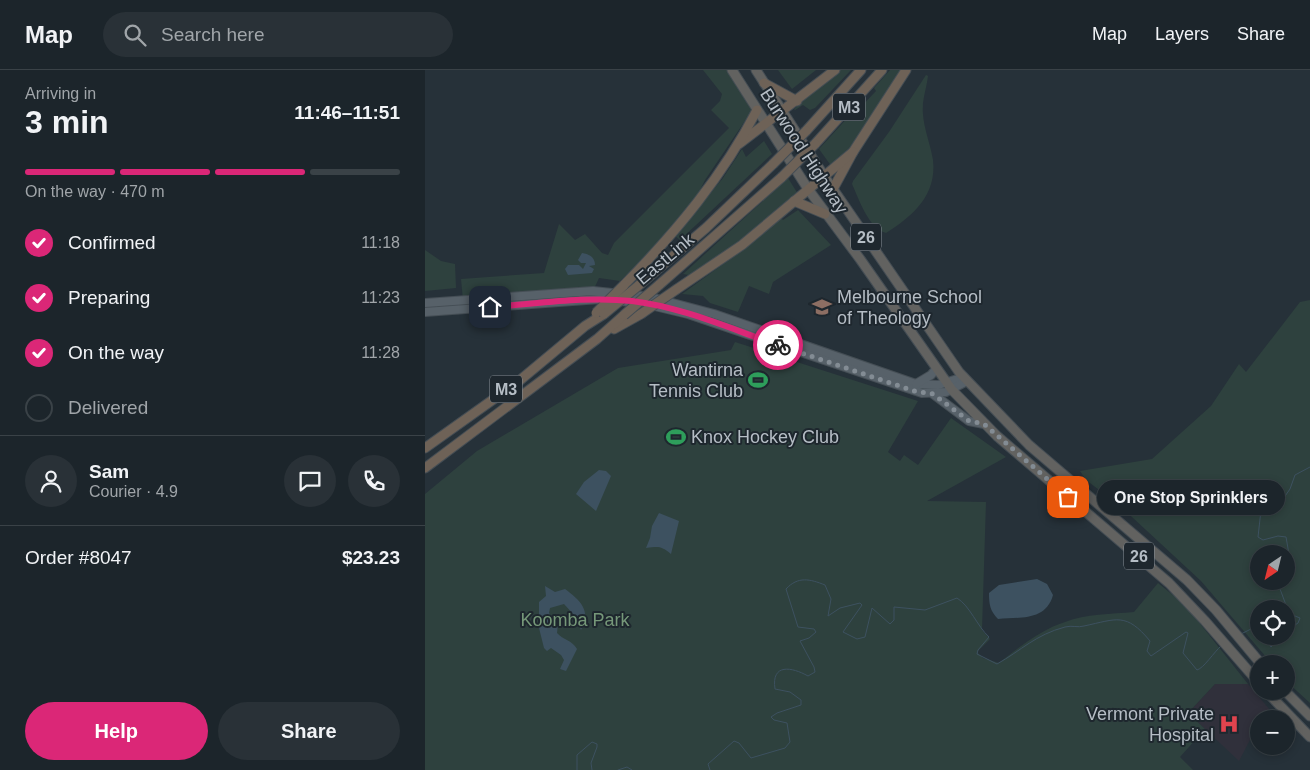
<!DOCTYPE html>
<meta charset="utf-8">
<style>
body{margin:0;font-family:Arial,sans-serif;background:#293137;color:#f1f3f6;height:100vh;display:flex;flex-direction:column;font-size:19px;white-space:nowrap}
*{box-sizing:border-box;margin:0}
p{font-size:16px;color:#a0a5a9}
.icon{flex:none;width:28px;height:28px;fill:none;stroke:currentColor;stroke-width:2;stroke-linecap:round;stroke-linejoin:round}
.map{position:relative;flex:1;overflow:hidden}
.sheet{display:flex;flex-direction:column;background:#1c252b;width:425px}
.sheet>*{flex:none}
.needle{width:32px;rotate:215deg}
.tools{position:absolute;left:825px;top:475px;display:grid;gap:10px}
.tools a{display:grid;place-items:center;width:45px;height:45px;border-radius:50%;background:#1c252b;box-shadow:0 2px 8px #0003,0 0 0 1px #3a4247;font-size:25px}
.pin{position:absolute;display:grid;place-items:center;width:42px;height:42px;color:#fff;margin:-21px;border-radius:10px;box-shadow:0 2px 8px #0006}
.courier{position:absolute;display:grid;place-items:center;width:50px;height:50px;margin:-25px;border:4px solid #db2777;border-radius:50%;background:#fff;color:#222;box-shadow:0 1px 6px #0007}
.bubble{position:absolute;height:35px;border-radius:18px;background:#1c252b;box-shadow:0 2px 8px #0003,0 0 0 1px #3a4247;font-size:16px;font-weight:700;line-height:35px;text-align:center}
.headline em{font-style:normal;font-weight:700}
.headline div{display:flex;flex-direction:column-reverse}
.headline{display:flex;align-items:center;justify-content:space-between;height:85px;padding:0 25px}
h1{font-size:32px;font-weight:700;line-height:38px}
.bar{display:grid;grid-template-columns:repeat(4,1fr);gap:8px 5px;align-content:center;height:60px;padding:0 25px}
.bar i{height:6px;border-radius:4px;background:#3a4247}
.bar .selected{background:#db2777}
.bar p{grid-column:span 4}
.line{display:flex;align-items:center;gap:12px;padding:0 25px;border-top:1px solid #3a4247}
.line div{flex:1}
.round{display:grid;place-items:center;flex:none;width:52px;height:52px;border-radius:26px;background:#293137}
ol{padding:0 25px;list-style:none}
li{display:flex;align-items:center;gap:15px;height:55px}
li p{margin-inline-start:auto}
li .icon{padding:5px;border-radius:50%;background:#db2777;color:#fff;stroke-width:4}
li:last-child{color:#a0a5a9}
li i{width:28px;height:28px;border:2px solid #3a4247;border-radius:50%}
.button{display:flex;gap:10px;margin-top:auto;padding:10px 25px}
.button a{flex:1;height:58px;border-radius:30px;background:#db2777;color:#fff;font-size:20px;font-weight:700;line-height:58px;text-align:center}
.button a+a{background:#293137;color:#f1f3f6}
header{display:flex;align-items:center;gap:30px;box-sizing:border-box;height:70px;padding:0 25px;background:#1c252b;border-bottom:1px solid #3a4247}
header strong{font-size:24px}
nav{display:flex;gap:28px;margin-inline-start:auto;font-size:18px}
.search{width:350px;height:45px;background:#293137;display:flex;align-items:center;gap:12px;box-sizing:border-box;padding:0 18px;border-radius:28px;color:#a0a5a9;font-size:19px}
main{display:flex;flex:1;min-height:0}
.map>svg:first-child{display:block}
</style>
<header>
<strong>Map</strong>
<div class="search"><svg class="icon" aria-label="search" viewBox="0 0 24 24"><circle cx="10" cy="10" r="6"/><path d="M15 15l6 6"/></svg>Search here</div>
<nav><a>Map</a><a>Layers</a><a>Share</a></nav>
</header>
<main>
<section class="sheet">
<div class="headline"><div><h1>3 min</h1><p>Arriving in</p></div><em>11:46–11:51</em></div>
<div class="bar"><i class="selected"></i><i class="selected"></i><i class="selected"></i><i></i><p>On the way · 470 m</p></div>
<ol>
<li><svg class="icon" aria-label="check" viewBox="0 0 24 24"><path d="M5 12l5 5 9-10"/></svg>Confirmed<p>11:18</p></li>
<li><svg class="icon" aria-label="check" viewBox="0 0 24 24"><path d="M5 12l5 5 9-10"/></svg>Preparing<p>11:23</p></li>
<li><svg class="icon" aria-label="check" viewBox="0 0 24 24"><path d="M5 12l5 5 9-10"/></svg>On the way<p>11:28</p></li>
<li><i></i>Delivered</li>
</ol>
<div class="line" style="height:90px"><a class="round"><svg class="icon" aria-label="person" viewBox="0 0 24 24"><circle cx="12" cy="8" r="4"/><path d="M4 21q1-7 8-7t8 7"/></svg></a><div><b>Sam</b><p>Courier · 4.9</p></div><a class="round"><svg class="icon" aria-label="chat" viewBox="0 0 24 24"><path d="M4 5h16v11H9l-5 4z"/></svg></a><a class="round"><svg class="icon" aria-label="phone" viewBox="0 0 24 24"><path d="M5 4h4l2 5-3 2q2 4 5 5l2-3 5 2v4C11 20 4 13 5 4z"/></svg></a></div>
<div class="line" style="height:65px"><div>Order #8047</div><b>$23.23</b></div>
<div class="button"><a>Help</a><a>Share</a></div>
</section>
<div class="map">
<svg width="885" height="700" viewBox="0 0 885 700">
<rect width="100%" height="100%" fill="#263139"/>
<path fill="#30303b" d="M 790,614 L 823,614 L 845,640 L 842,649 L 834,649 L 834,663 L 826,668 L 814,691 L 763,643 Z"/>
<g fill="#2e413e" fill-rule="evenodd">
<path d="M 278,0 L 307,0 L 330,36 L 280,110 L 270,130 L 225,182 L 195,211 L 174,208 L 168,221 L 38,230 L 36,209 L 119,203 L 134,154 L 150,170 L 160,164 L 177,183 L 183,185 L 189,173 L 304,58 L 286,40 L 295,31 L 297,24 Z"/>
<path d="M 353,0 L 391,0 L 367,19 Z"/>
<path d="M 414,0 L 426,0 L 390,38 L 385,40 L 378,35 L 370,40 L 369,39 Z"/>
<path d="M 465,0 L 478,0 L 430,71 L 407,97 L 394,79 L 426,44 L 432,41 L 451,21 L 449,18 Z"/>
<path d="M 501,5 L 503,6 C 502,15 499,24 498,33 C 496,53 505,71 508,90 C 512,125 488,146 461,163 C 443,158 434,129 427,114 L 428,111 L 464,62 Z"/>
<path d="M 339,71 L 347,84 L 255,170 L 250,166 L 298,108 L 317,79 L 321,87 Z"/>
<path d="M 363,108 L 373,124 L 350,145 L 269,206 L 258,204 Z"/>
<path d="M 373,140 L 406,175 L 348,212 L 344,224 L 324,216 L 313,242 L 285,233 L 278,226 L 257,224 L 323,176 L 356,148 L 358,150 Z"/>
<path d="M 0,180 L 16,191 L 30,194 L 31,218 L 0,221 Z"/>
<path d="M 885,230 L 885,633 L 861,611 L 861,594 L 847,594 L 776,511 L 694,435 L 661,410 L 655,401 L 727,389 L 786,336 L 814,294 L 821,302 L 875,232 ZM 834,484 L 861,484 L 861,511 L 834,511 ZM 834,539 L 861,539 L 861,566 L 834,566 Z"/>
<path d="M 310,272 L 493,331 L 463,382 L 475,391 L 479,385 L 493,395 L 526,348 L 581,387 L 502,431 L 561,432 L 557,560 L 565,569 L 552,582 L 558,588 L 574,593 C 593,578 617,559 640,552 C 661,544 686,544 709,542 L 733,513 L 754,530 L 773,551 L 823,614 L 790,614 L 763,643 L 780,659 L 755,687 L 768,700 L 0,700 L 0,424 L 52,381 L 193,298 L 306,280 Z"/>
</g>
<g fill="#3d5160">
<path d="M 157,183 C 164,184 170,187 170,195 L 164,196 L 169,199 L 167,203 L 143,205 L 140,199 L 143,195 L 154,195 L 158,199 L 161,193 L 156,193 L 153,190 Z"/>
<path d="M 174,400 L 181,401 L 186,406 L 171,441 L 151,424 L 159,412 Z"/>
<path d="M 234,443 L 254,451 L 246,484 C 235,475 233,477 221,478 L 225,468 L 227,456 Z"/>
<path d="M 612,509 L 622,514 L 628,525 C 621,551 595,547 573,549 C 565,541 564,534 564,523 L 574,515 Z"/>
<path d="M 120,516 L 130,522 L 140,519 C 155,530 167,541 156,560 L 150,546 L 139,534 L 125,538 L 124,543 L 133,554 L 132,563 C 138,570 147,570 152,579 L 141,601 L 135,599 L 139,590 L 136,585 L 126,578 L 122,581 L 119,578 L 114,558 L 114,532 L 121,526 Z"/>
</g>
<g fill="none" stroke-linecap="round" stroke-linejoin="round">
<g stroke="#3d5160" stroke-width="1">
<path d="M 861,494 L 865,490 L 861,467 L 853,466 L 838,470 L 833,467 L 838,422 L 843,419 L 847,426 L 853,431 L 858,429 L 865,419 L 870,405 L 885,397"/>
<path d="M 852,511 L 861,535 L 863,547 L 870,546 L 875,548 L 873,553 L 861,561"/>
<path d="M 816,564 L 828,558 L 834,559"/>
<path d="M 840,566 L 846,577 L 856,566"/>
<path d="M 152,700 L 152,685 L 167,672 L 172,674 L 172,677 L 166,693 L 167,700"/>
<path d="M 193,700 L 202,697 L 207,700"/>
<path d="M 285,700 L 283,694 L 309,671 L 314,673 L 326,688 L 360,678 L 365,672 L 362,653 L 349,650 L 346,647 L 352,643 L 376,635 L 376,630 L 365,622 L 350,619 C 346,593 367,597 383,606 L 390,602 L 389,597 L 375,571 L 384,568 L 391,562 L 389,559 L 373,557 L 361,519 C 373,506 385,509 400,515 L 406,529 L 403,546 L 415,538 L 435,533 L 437,535 L 418,562 L 432,569 L 440,567 L 447,538 L 465,554 L 469,550 L 469,537 L 500,540 L 532,528 C 545,536 552,556 564,567 L 553,580 L 552,584 L 572,594 C 597,580 610,565 640,557 C 647,555 653,558 659,556 C 692,549 701,542 725,571 L 722,581 L 726,586 L 761,562 L 763,563 L 758,583 L 772,600 C 779,598 789,582 796,576"/>
</g>
<defs>
<g id="primary">
<path d="M 0,233 L 168,221 L 225,227 L 289,244 L 491,314 L 513,315 L 539,307"/>
<path d="M 0,242 L 175,229 L 217,233 L 263,244 L 497,323 L 521,322 L 542,311"/>
<path d="M 491,314 L 506,305 L 511,299"/>
<path d="M 508,324 L 544,351 L 559,354"/>
</g>
<g id="trunk">
<path d="M 307,0 L 383,119 L 435,189 L 527,320 L 572,366 L 744,513 L 780,551 L 834,613"/>
<path d="M 331,0 L 399,106 L 534,302 L 604,375 L 762,510 L 791,540 L 836,594"/>
<path d="M 841,621 L 885,667"/>
<path d="M 860,621 L 885,646"/>
</g>
<g id="motorway">
<path d="M 339,13 L 372,31"/>
<path d="M 381,61 L 436,0"/>
<path d="M 314,74 L 410,0"/>
<path d="M 390,74 L 457,0"/>
<path d="M 408,119 L 428,82 L 481,0"/>
<path d="M 369,131 L 400,144"/>
<path d="M 199,215 C 251,162 298,106 332,40"/>
<path d="M 234,215 L 357,107"/>
<path d="M 213,216 L 281,158 L 348,94"/>
<path d="M 252,219 L 317,175 L 428,82"/>
<path d="M 189,259 L 216,244"/>
<path d="M 0,378 L 94,311 L 160,256 L 179,244"/>
<path d="M 0,398 L 172,269 L 199,245"/>
</g>
</defs>
<use href="#primary" stroke="#454e55" stroke-width="10"/>
<use href="#trunk" stroke="#444d54" stroke-width="11"/>
<use href="#motorway" stroke="#444d54" stroke-width="11"/>
<use href="#primary" stroke="#576169" stroke-width="8"/>
<use href="#trunk" stroke="#626260" stroke-width="9"/>
<use href="#motorway" stroke="#6e6257" stroke-width="9"/>
<defs>
<g id="motorway-bridge">
<path d="M 348,94 L 381,61"/>
<path d="M 357,107 L 390,74"/>
<path d="M 171,243 L 199,215"/>
<path d="M 179,244 L 213,216"/>
<path d="M 216,244 L 252,219"/>
<path d="M 199,245 L 234,215"/>
</g>
</defs>
<use href="#motorway-bridge" stroke="#444d54" stroke-width="11" stroke-linecap="butt"/>
<use href="#motorway-bridge" stroke="#6e6257" stroke-width="9"/>
</g>
<g fill="none" stroke-linecap="round" stroke-linejoin="round">
<path stroke="#838c94" stroke-width="5" stroke-dasharray="0 9" d="M 353,275 L 489,321 L 508,324 L 544,351 L 559,354 L 643,427"/>
<path stroke="#db2777" stroke-width="6" d="M 65,237 C 112,234 160,226 207,231 C 257,237 306,259 353,275"/>
</g>
<defs>
<symbol id="university-bare" viewBox="-9 -9 18 18"><path d="M0-5L7-2L0 1L-7-2ZM-4 1L0 2.5L4 1V4Q0 6-4 4Z" fill="#8d6e63" stroke="#1e272e" stroke-width="2.5" paint-order="stroke"/></symbol>
<symbol id="stadium-bare" viewBox="-9 -9 18 18"><path d="M0-5a6.5 5 0 1 0 0 10a6.5 5 0 1 0 0-10ZM-3.5-1.8h7v3.6h-7Z" fill="#2e9e5b" stroke="#1e272e" stroke-width="2.5" paint-order="stroke"/></symbol>
<symbol id="hospital-bare" viewBox="-9 -9 18 18"><path d="M-5-5h3v3.5h4V-5h3V5h-3V1.5h-4V5h-3Z" fill="#e0444e" stroke="#1e272e" stroke-width="2.5" paint-order="stroke"/></symbol>
</defs>
<g fill-rule="evenodd">
<use href="#university-bare" x="383" y="223" width="28" height="28"/>
<use href="#stadium-bare" x="319" y="296" width="28" height="28"/>
<use href="#stadium-bare" x="237" y="353" width="28" height="28"/>
<use href="#hospital-bare" x="790" y="640" width="28" height="28"/>
</g>
<g text-anchor="middle" dominant-baseline="central" stroke-width="4" stroke-linejoin="round" paint-order="stroke">
<g fill="#1e272e" stroke="#889098" stroke-width="1">
<rect x="408" y="23.5" width="32" height="27" rx="4"/>
<rect x="426" y="153.5" width="30" height="27" rx="4"/>
<rect x="65" y="305.5" width="32" height="27" rx="4"/>
<rect x="699" y="472.5" width="30" height="27" rx="4"/>
</g>
<g font-size="16" font-weight="bold" fill="#b5bdc5">
<text x="424" y="37">M3</text>
<text x="441" y="167">26</text>
<text x="81" y="319">M3</text>
<text x="714" y="486">26</text>
</g>
<g font-size="18" fill="#b5bdc5" stroke="#1e272e">
<text transform="translate(379 81) rotate(57)">Burwood Highway</text>
<text transform="translate(240 189) rotate(-40)">EastLink</text>
</g>
<g font-size="18" fill="#b5bdc5" stroke="#1e272e" text-anchor="start">
<text x="412" y="227">Melbourne School<tspan x="412" dy="21">of Theology</tspan></text>
<text x="318" y="300" text-anchor="end">Wantirna<tspan x="318" dy="21">Tennis Club</tspan></text>
<text x="266" y="367">Knox Hockey Club</text>
<text x="789" y="644" text-anchor="end">Vermont Private<tspan x="789" dy="21">Hospital</tspan></text>
</g>
<g font-size="18" fill="#769879" stroke="#1e272e">
<text x="150" y="550">Koomba Park</text>
</g>
</g>
</svg>
<div class="tools">
<a><svg class="needle" viewBox="-14 -14 28 28"><path d="M0-13l5 13h-10z" fill="#e53935"/><path d="M0 13l5-13h-10z" fill="#a0a5a9"/></svg></a>
<a><svg class="icon" aria-label="locate" viewBox="0 0 24 24"><circle cx="12" cy="12" r="6"/><path d="M12 2v4M12 18v4M2 12h4M18 12h4"/></svg></a>
<a>+</a>
<a>−</a>
</div>
<div class="pin" style="left:643px;top:427px;background:#ea580c"><svg class="icon" aria-label="bag" viewBox="0 0 24 24"><path d="M5 8h14l-1 12H6zM9 8a3 3 0 0 1 6 0"/></svg></div>
<div class="pin" style="left:65px;top:237px;background:#1f2937"><svg class="icon" aria-label="home" viewBox="0 0 24 24"><path d="M3 11l9-7 9 7M6 9v11h12V9"/></svg></div>
<div class="courier" style="left:353px;top:275px"><svg class="icon" aria-label="bike" viewBox="0 0 24 24"><circle cx="6" cy="16" r="4"/><circle cx="18" cy="16" r="4"/><path d="M6 16l4-8h5l3 8M10 8l3 8H6M13 5h3"/></svg></div>
<div class="bubble" style="left:672px;top:410px;width:188px">One Stop Sprinklers</div>
</div>
</main>
